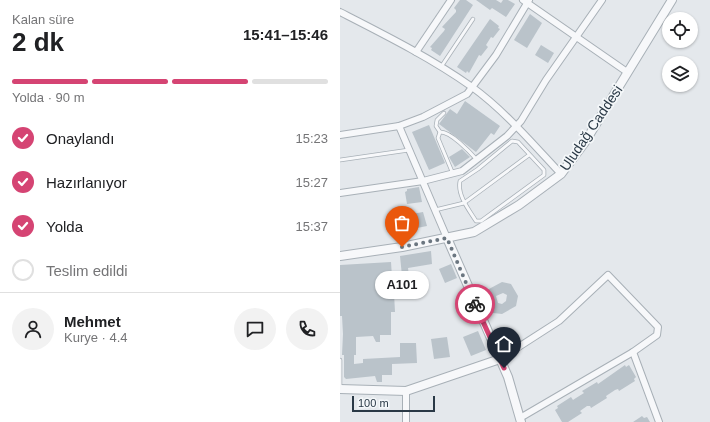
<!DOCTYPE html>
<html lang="tr">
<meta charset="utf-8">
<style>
body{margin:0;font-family:Helvetica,sans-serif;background:#f2f2f2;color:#202124;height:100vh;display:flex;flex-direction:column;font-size:15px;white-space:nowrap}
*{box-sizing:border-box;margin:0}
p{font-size:13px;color:#757577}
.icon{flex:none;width:22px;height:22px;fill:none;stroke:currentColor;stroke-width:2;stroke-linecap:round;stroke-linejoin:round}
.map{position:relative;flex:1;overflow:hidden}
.details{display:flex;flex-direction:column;background:#fff;width:340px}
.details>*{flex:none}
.tools{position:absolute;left:322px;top:12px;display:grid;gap:8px}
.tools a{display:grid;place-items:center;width:36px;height:36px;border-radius:50%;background:#fff;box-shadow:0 1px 3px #0004;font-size:20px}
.scale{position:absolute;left:12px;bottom:10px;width:83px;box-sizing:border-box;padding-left:4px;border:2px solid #2a3946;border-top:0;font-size:11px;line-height:14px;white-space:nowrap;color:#2a3946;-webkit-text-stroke:3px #f4f7f9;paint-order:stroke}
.pin{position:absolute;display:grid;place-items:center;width:34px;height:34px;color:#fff;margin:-41px -17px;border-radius:50% 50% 50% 0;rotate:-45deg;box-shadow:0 0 4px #0007}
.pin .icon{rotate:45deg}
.courier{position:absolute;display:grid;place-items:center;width:40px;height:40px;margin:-20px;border:3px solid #d54473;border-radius:50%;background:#fff;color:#222;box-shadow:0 1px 5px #0007}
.bubble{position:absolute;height:28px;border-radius:14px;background:#fff;box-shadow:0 1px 3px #0004;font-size:13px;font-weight:700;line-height:28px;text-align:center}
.head em{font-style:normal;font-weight:700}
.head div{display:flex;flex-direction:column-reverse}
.head{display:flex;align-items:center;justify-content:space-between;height:68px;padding:0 12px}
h1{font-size:26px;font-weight:700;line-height:30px}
.bar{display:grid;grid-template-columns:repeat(4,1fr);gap:6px 4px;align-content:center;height:48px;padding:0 12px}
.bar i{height:5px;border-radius:3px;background:#e0e0e0}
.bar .selected{background:#d54473}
.bar p{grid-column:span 4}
.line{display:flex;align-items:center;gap:10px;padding:0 12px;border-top:1px solid #e0e0e0}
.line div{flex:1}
.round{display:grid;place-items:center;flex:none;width:42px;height:42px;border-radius:21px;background:#f2f2f2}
ol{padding:0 12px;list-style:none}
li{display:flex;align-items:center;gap:12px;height:44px}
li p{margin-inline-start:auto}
li .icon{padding:4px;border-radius:50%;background:#d54473;color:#fff;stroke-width:4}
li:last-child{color:#757577}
li i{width:22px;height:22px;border:2px solid #e0e0e0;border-radius:50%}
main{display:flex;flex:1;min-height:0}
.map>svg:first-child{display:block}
</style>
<main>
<section class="details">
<div class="head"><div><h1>2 dk</h1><p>Kalan süre</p></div><em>15:41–15:46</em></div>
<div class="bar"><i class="selected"></i><i class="selected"></i><i class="selected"></i><i></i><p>Yolda · 90 m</p></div>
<ol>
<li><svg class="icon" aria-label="check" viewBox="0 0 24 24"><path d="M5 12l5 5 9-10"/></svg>Onaylandı<p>15:23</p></li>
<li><svg class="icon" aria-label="check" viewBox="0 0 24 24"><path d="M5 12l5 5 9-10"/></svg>Hazırlanıyor<p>15:27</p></li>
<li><svg class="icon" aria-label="check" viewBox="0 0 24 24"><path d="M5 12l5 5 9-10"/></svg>Yolda<p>15:37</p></li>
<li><i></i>Teslim edildi</li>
</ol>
<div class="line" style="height:72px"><a class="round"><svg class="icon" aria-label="person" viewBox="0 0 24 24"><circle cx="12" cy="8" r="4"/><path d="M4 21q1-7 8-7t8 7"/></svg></a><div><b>Mehmet</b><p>Kurye · 4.4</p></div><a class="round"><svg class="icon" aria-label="chat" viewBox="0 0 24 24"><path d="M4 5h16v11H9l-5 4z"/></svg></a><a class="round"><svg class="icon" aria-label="phone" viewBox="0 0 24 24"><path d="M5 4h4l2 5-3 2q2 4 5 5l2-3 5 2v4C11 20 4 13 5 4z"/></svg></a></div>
</section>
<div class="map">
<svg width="370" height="422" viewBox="0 0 370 422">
<rect width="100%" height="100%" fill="#e4e8ec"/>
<g fill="#bac3ca" fill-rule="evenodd">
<path d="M 120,0 L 126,0 L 133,5 L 100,56 L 91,50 L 92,48 L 90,47 L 104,31 L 105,29 L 102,27 L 116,12 L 116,10 L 114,8 Z"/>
<path d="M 136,0 L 156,0 L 161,3 L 163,0 L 168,0 L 175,4 L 166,17 L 152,8 L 150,10 Z"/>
<path d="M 190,14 L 202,23 L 187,48 L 174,40 Z"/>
<path d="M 150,19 L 159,26 L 158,28 L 160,29 L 153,38 L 151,37 L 146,45 L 148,47 L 141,56 L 139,55 L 129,73 L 127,71 L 126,73 L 117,67 Z"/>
<path d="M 201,45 L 214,53 L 208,63 L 195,55 Z"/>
<path d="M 125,101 L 160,126 L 154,135 L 151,133 L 136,152 L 99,124 L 110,109 L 117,114 Z"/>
<path d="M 89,125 L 105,163 L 89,170 L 72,132 Z"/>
<path d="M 122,149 L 130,157 L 115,167 L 109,157 Z"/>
<path d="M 79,187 L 82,202 L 67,204 L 65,192 L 67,191 L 67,189 Z"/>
<path d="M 83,212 L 87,226 L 72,229 L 70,216 L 72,216 L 72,214 Z"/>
<path d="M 91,251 L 92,264 L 68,268 L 71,291 L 54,293 L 55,312 L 51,312 L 51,335 L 40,335 L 40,342 L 36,342 L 33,336 L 16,337 L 16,355 L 14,355 L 14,364 L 23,363 L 23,359 L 60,357 L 60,343 L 76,343 L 77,363 L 52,364 L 52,375 L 42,375 L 42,382 L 37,382 L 35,376 L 6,379 L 4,377 L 4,355 L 2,355 L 3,334 L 2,316 L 0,316 L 0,265 L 51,262 L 52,277 L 62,276 L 60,256 Z"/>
<path d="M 111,264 L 117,278 L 105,283 L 99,269 Z"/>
<path d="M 162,282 L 171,284 L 178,296 L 176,306 L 162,314 L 153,313 L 145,298 L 147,290 ZM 163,293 L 167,295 L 166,301 L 162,304 L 158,303 L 156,296 Z"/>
<path d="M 138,331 L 146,350 L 131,356 L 123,337 Z"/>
<path d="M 107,337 L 110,357 L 94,359 L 91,339 Z"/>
<path d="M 285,365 L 286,367 L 289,365 L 296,377 L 294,379 L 295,381 L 279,391 L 278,389 L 275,390 L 266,396 L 267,398 L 251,408 L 250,406 L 247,406 L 240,411 L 242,413 L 228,422 L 222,422 L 215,410 L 218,408 L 217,406 L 231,397 L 233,400 L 236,398 L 244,393 L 242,391 L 257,382 L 258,384 Z"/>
<path d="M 302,416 L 304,418 L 307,417 L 310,422 L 293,422 Z"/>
</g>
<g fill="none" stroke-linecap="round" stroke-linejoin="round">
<defs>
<g id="service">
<path d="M 101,67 L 133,19"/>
<path d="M 100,132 L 96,126 L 97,120 L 104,113"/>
<path d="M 172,141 L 178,142 L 204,170 L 204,175 L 141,221 L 136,221 C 129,210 117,195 120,181 L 138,169 Z"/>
<path d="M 0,160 L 69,150"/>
<path d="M 113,174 L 98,138 L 100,132 C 110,131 130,152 137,160"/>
<path d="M 95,210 L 124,203 L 189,155"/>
<path d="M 0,360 L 0,388"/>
</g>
<g id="minor">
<path d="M 183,0 L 287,72"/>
<path d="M 0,12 C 45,35 91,58 132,87 C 165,111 193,144 221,174"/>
<path d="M 76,52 L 111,0"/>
<path d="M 59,126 L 107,238"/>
<path d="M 0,135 L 59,126 L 83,117 L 127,94 L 156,55 L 189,0"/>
<path d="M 0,193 L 83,181 L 122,171 L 167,136 L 181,121 L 206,80 L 262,0"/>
<path d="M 293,352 L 319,422"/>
<path d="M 160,359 L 219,321 L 268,275 L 318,327 L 317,335 L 293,352 L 180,418"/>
<path d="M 66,422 L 66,391"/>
</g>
<g id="tertiary">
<path d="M 107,238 L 168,377 L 181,422"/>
<path d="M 0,256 L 62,247 L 134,232 L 179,205 L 221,174 L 245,142 L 332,0"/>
<path d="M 0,389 L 66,391 L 160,359"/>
</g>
</defs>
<use href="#service" stroke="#a8b0b7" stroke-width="4.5"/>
<use href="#minor" stroke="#a8b0b7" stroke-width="8"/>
<use href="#tertiary" stroke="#a8b0b7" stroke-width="10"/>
<use href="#service" stroke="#f7f8fa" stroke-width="3"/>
<use href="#minor" stroke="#f7f8fa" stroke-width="6"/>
<use href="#tertiary" stroke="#f7f8fa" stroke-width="8"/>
</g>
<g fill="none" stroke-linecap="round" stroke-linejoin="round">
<path stroke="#6b7680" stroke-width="4" stroke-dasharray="0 7.2" d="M 62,247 L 107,238 L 135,304"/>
<path stroke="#d54473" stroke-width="5" d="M 135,304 L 164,368"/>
</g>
<g text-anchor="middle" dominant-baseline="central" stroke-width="3.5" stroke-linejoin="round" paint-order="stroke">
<g font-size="14" fill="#2a3946" stroke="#f4f7f9">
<text transform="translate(251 128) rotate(-56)">Uludağ Caddesi</text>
</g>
</g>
</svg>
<div class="tools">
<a><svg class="icon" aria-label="locate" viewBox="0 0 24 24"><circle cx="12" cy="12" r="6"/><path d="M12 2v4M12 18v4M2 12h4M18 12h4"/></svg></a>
<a><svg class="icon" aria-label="layers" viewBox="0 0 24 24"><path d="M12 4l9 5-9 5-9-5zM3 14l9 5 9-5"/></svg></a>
</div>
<div class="scale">100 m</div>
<div class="pin" style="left:62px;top:247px;background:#ea580c"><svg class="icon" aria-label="bag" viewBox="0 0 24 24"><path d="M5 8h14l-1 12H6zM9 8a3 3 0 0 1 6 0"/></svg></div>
<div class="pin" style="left:164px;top:368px;background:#1f2937"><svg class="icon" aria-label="home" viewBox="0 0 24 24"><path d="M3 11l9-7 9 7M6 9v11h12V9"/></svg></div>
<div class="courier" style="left:135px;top:304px"><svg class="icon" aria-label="bike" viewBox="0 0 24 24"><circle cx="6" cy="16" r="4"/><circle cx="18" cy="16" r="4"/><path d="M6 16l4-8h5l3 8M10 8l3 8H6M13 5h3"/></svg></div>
<div class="bubble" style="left:35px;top:271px;width:54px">A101</div>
</div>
</main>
